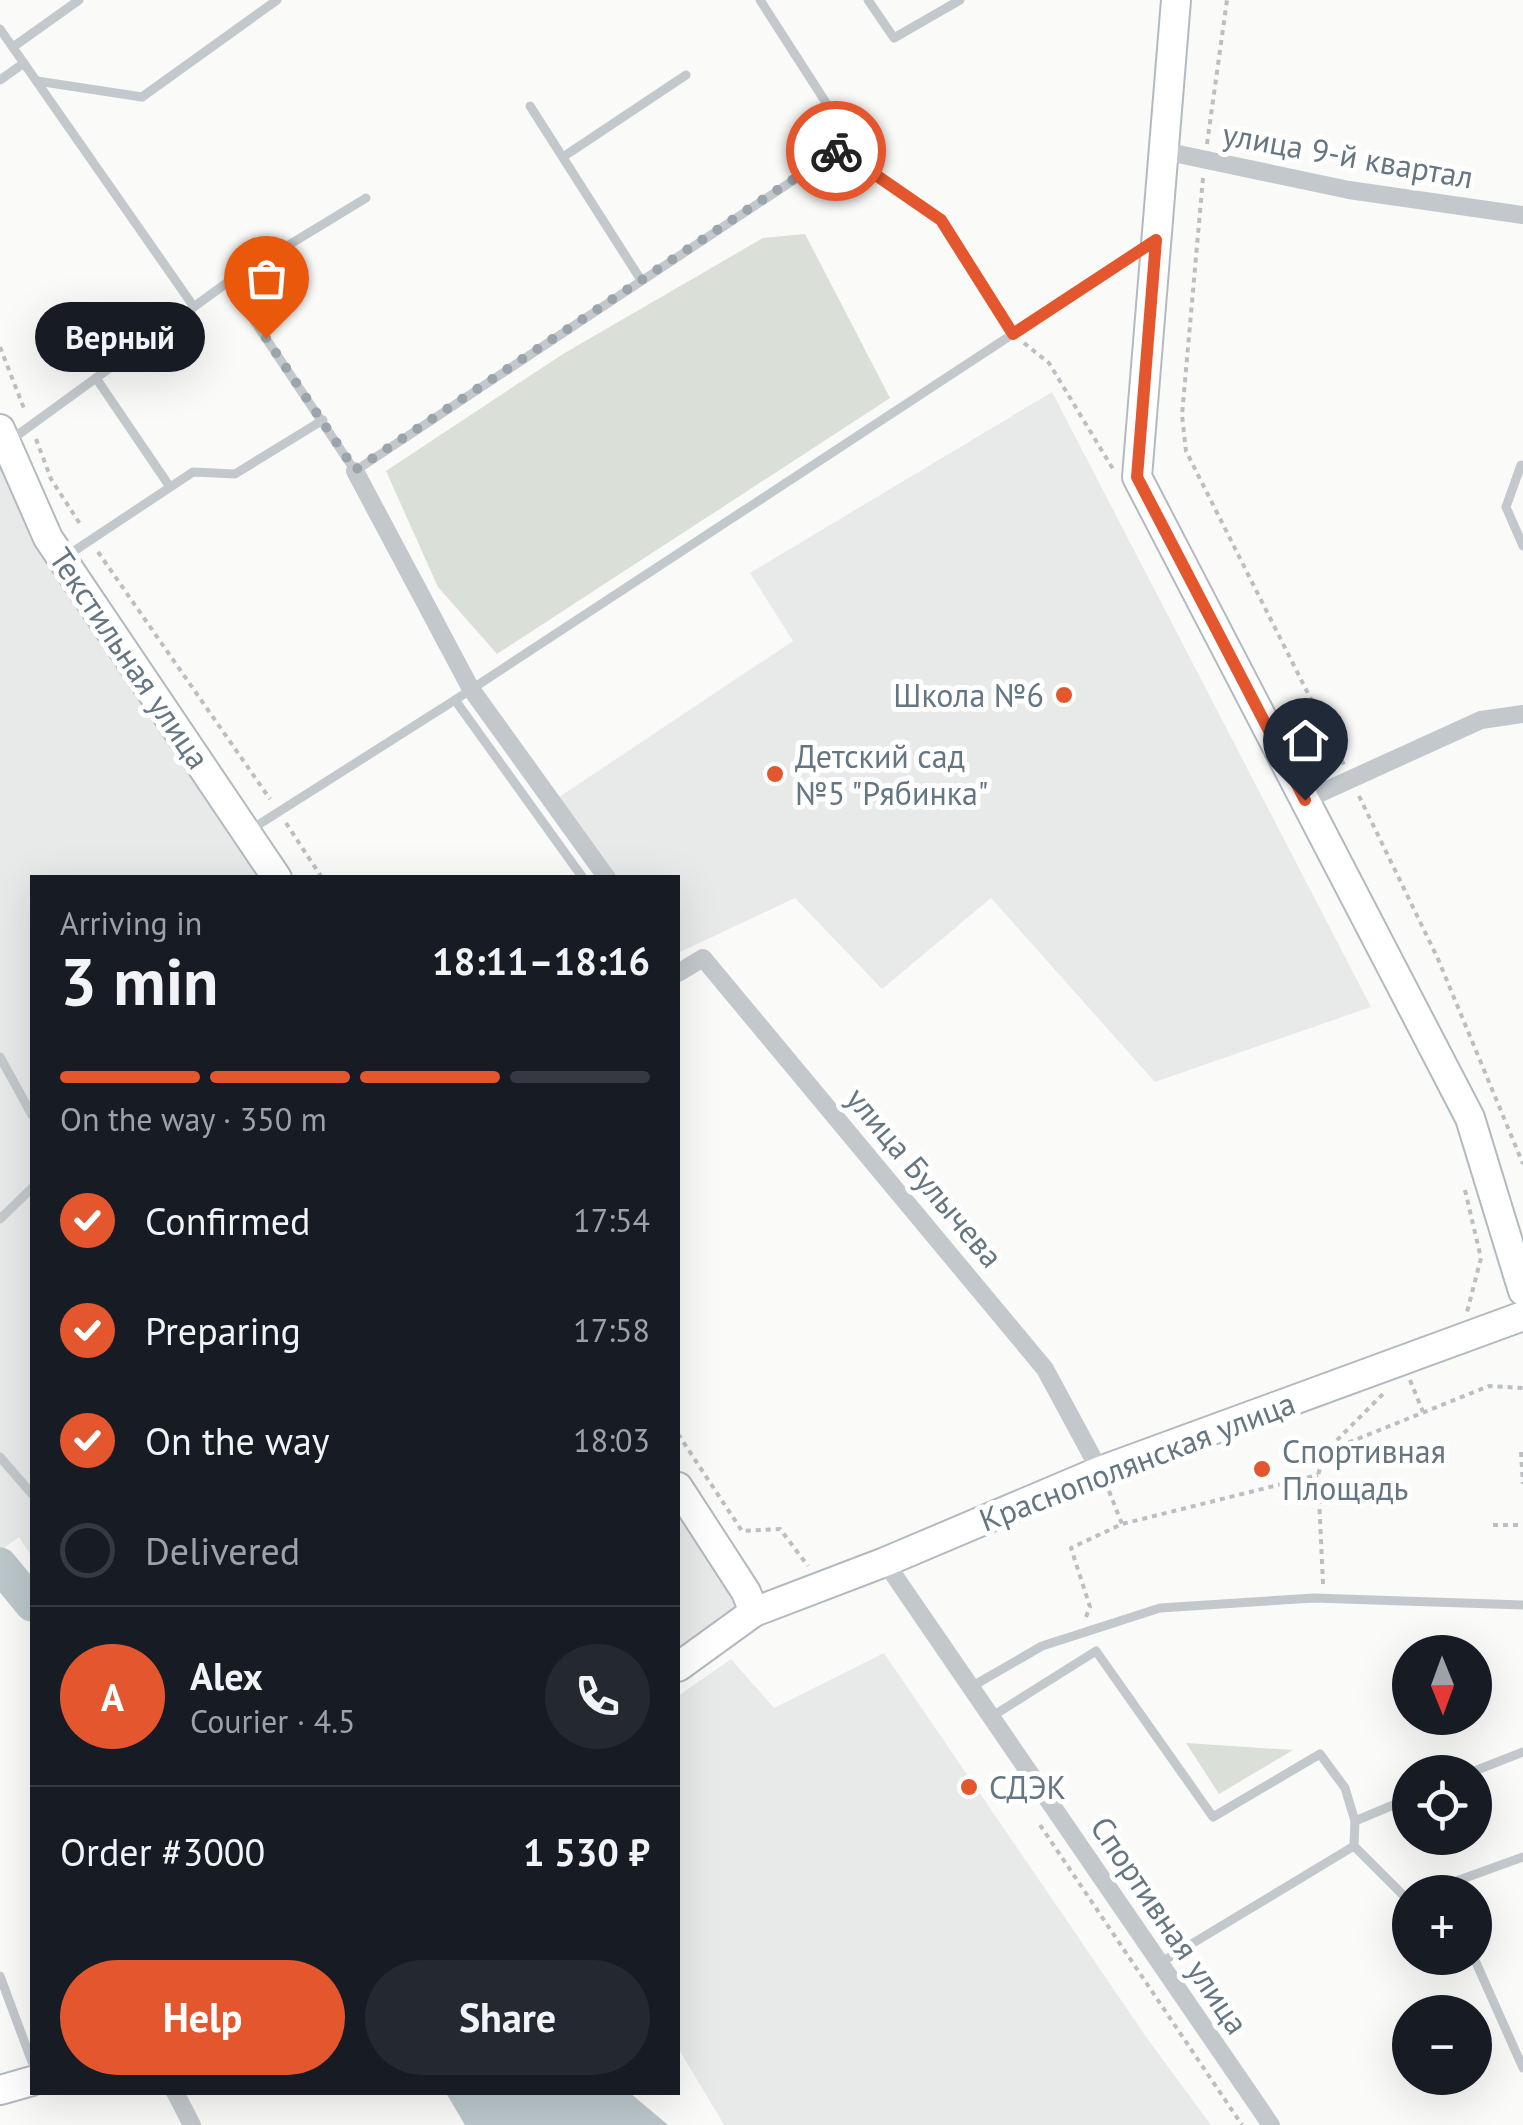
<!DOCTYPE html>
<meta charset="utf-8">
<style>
body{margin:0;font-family:"PT Sans",sans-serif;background:#242831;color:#f1f3f6;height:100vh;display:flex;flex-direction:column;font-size:38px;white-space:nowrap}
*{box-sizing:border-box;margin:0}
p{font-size:32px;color:#9ea1a6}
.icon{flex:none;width:55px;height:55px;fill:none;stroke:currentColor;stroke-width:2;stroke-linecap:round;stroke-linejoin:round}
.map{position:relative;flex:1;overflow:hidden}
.side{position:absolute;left:30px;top:875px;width:650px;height:1220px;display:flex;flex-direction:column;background:#171b24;border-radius:0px;box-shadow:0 10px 40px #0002}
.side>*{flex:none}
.needle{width:65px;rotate:179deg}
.tools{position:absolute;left:1392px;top:1635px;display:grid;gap:20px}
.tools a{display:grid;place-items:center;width:100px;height:100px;border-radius:50%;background:#171b24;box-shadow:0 10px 40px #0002;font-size:50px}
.pin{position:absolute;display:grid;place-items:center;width:85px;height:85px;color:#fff;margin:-102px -42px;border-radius:50% 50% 50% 0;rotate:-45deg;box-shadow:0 0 10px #0007}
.pin .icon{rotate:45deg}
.courier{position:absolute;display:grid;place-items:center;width:100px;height:100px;margin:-50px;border:8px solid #e4572e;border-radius:50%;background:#fff;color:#222;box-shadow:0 2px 12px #0007}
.bubble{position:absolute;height:70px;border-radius:35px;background:#171b24;box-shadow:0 10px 40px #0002;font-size:32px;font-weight:700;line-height:70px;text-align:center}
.summary em{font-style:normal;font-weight:700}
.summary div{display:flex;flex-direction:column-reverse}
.summary{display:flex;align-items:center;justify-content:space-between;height:170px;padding:0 30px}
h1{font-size:65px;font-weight:700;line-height:75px}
.bar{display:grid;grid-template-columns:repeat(4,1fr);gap:15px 10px;align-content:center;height:120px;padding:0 30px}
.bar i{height:12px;border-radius:8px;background:#363941}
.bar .current{background:#e4572e}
.bar p{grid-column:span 4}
.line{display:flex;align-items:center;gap:25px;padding:0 30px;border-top:2px solid #363941}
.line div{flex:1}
.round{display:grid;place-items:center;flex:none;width:105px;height:105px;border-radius:52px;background:#242831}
ol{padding:0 30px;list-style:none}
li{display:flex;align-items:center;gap:30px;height:110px}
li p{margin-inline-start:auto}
li .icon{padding:10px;border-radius:50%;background:#e4572e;color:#fff;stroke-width:4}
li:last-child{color:#9ea1a6}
li i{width:55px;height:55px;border:5px solid #363941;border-radius:50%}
.primary-button{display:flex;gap:20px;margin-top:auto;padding:20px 30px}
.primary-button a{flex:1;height:115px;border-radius:60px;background:#e4572e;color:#fff;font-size:40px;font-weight:700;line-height:115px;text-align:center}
.primary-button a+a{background:#242831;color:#f1f3f6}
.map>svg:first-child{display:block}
</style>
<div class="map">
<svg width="1523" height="2125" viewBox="0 0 1523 2125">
<rect width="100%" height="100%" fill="#fafaf8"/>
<g fill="#e8e9e9">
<path d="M 1052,392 L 1371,1007 L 1155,1082 L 991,898 L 882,989 L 795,898 L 678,953 L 678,878 L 617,877 L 556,799 L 793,641 L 750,573 Z"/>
<path d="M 0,463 L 22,518 L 62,559 L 262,877 L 32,878 L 32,1557 L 19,1537 L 0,1551 Z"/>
<path d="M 678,1503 L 741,1608 L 678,1651 Z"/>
<path d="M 884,1653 L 1149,2041 L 1211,2125 L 724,2125 L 720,2118 L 678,2048 L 678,1696 L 731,1659 L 774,1708 Z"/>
</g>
<g fill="#dadfd7">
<path d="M 805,234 L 890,398 L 497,654 L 438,587 L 386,471 L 563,354 L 763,238 Z"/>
<path d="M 1186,1743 L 1293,1750 L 1219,1794 Z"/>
</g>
<path fill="#bbc7cb" d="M 446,2093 L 630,2093 L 668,2125 L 465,2125 Z"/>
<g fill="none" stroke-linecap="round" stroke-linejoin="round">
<path stroke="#bbc7cb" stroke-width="35" d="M 0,1565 L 32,1604"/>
<defs>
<g id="secondary">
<path d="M 1176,0 L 1137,477 L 1470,1118 L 1523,1291"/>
<path d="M 0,429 L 48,538 L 277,878"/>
<path d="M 678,1487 L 746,1592 L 754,1612"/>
<path d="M 678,1667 L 754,1612 L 885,1562 L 1100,1471 L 1523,1316"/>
<path d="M 0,2090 L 32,2081"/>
</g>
</defs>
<use href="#secondary" stroke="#b3babf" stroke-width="32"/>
<g stroke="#bbbfc2" stroke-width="4" stroke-dasharray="5 5" stroke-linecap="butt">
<path d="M 1207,144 L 1227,0"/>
<path d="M 1203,178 L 1182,415 L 1186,451 L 1344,765"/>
<path d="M 1024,343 L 1049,363 L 1113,469"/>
<path d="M 0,347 L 25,411"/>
<path d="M 36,439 L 51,479 L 82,527"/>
<path d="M 98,552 L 270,799"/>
<path d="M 1359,796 L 1438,959 L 1523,1164"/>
<path d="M 286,823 L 322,878"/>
<path d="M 1465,1190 L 1481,1258 L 1467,1312"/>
<path d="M 1410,1380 L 1423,1412"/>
<path d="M 678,1434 L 742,1531 L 780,1529 L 808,1566"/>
<path d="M 1330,1450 L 1489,1386 L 1523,1388"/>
<path d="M 1521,1452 L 1523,1484"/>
<path d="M 1109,1491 L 1122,1524"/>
<path d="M 1493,1525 L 1523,1525"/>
<path d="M 1323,1584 L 1318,1475 L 1325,1452 L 1383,1394"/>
<path d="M 1086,1617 L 1090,1607 L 1071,1548 L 1122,1524 L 1318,1475"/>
<path d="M 1040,1825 L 1242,2125"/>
</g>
<g stroke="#c3c8cc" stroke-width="9">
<path d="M 760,0 L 870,171 L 941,219 L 1013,334"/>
<path d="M 868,0 L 894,38 L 960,0"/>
<path d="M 0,29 L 194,307"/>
<path d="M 13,47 L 79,0"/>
<path d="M 0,80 L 24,63"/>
<path d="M 37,81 L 142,97 L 277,0"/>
<path d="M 530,106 L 641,280"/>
<path d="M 563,157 L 686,75"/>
<path d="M 228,282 L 366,198"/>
<path d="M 96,378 L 170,487"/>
<path d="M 8,442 L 228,282 L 355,471 L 851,142"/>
<path d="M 1521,465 L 1506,507 L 1523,546"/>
<path d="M 65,557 L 193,472 L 235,474 L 323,420"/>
<path d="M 455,700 L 583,878"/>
<path d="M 250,830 L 455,700 L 1150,244"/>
<path d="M 0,1057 L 32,1115"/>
<path d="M 0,1219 L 32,1188"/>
<path d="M 0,1457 L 32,1494"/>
<path d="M 971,1687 L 1042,1646 L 1160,1608 L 1314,1598 L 1523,1605"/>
<path d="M 991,1717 L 1096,1651 L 1213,1817 L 1320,1754 L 1345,1788 L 1355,1821"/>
<path d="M 1472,1772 L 1523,1752"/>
<path d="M 1410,1798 L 1355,1821 L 1354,1846 L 1407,1899 L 1410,1898"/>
<path d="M 1426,1892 L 1523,1857"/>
<path d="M 1474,1958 L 1523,2068"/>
<path d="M 1160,1963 L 1354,1846"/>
<path d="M 0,1976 L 32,2062"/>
</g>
<g stroke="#c3c8cc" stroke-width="18">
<path d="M 1164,151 L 1349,190 L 1523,215"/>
<path d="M 355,471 L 471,689 L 607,878"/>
<path d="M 1305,800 L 1481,720 L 1523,714"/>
<path d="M 678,973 L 703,958 L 1045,1369 L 1100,1471"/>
<path d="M 885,1562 L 1271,2125"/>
<path d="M 175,2092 L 192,2125"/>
</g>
<use href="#secondary" stroke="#fff" stroke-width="28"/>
</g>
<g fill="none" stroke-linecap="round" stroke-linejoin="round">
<path stroke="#99a4ac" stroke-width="10" stroke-dasharray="0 18" d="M 266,338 L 355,470 L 836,151"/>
<path stroke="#e4572e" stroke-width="12" d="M 836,151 L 851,142 L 870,171 L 941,220 L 1013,334 L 1156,240 L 1137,477 L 1305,800"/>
</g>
<g fill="#e4572e" stroke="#fff" stroke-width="4">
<circle cx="1064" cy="695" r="10"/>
<circle cx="775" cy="774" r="10"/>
<circle cx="1262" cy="1469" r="10"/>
<circle cx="969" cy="1787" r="10"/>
</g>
<g text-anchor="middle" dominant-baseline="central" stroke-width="10" stroke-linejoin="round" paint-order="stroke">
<g font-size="32" fill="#657683" stroke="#fff">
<text transform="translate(1348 155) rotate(10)">улица 9-й квартал</text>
<text transform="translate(130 658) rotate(56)">Текстильная улица</text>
<text transform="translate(925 1177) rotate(50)">улица Булычева</text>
<text transform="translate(1137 1461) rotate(-21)">Краснополянская улица</text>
<text transform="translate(1170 1925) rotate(56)">Спортивная улица</text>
</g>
<g font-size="32" fill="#657683" stroke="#fff" text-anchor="start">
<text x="1044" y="695" text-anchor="end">Школа №6</text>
<text x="795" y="756">Детский сад<tspan x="795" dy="37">№5 "Рябинка"</tspan></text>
<text x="1282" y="1451">Спортивная<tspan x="1282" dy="37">Площадь</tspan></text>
<text x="989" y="1787">СДЭК</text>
</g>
</g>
</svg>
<div class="tools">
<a><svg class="needle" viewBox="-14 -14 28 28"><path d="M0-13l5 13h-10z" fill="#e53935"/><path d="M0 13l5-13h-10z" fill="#9ea1a6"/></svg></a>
<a><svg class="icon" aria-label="locate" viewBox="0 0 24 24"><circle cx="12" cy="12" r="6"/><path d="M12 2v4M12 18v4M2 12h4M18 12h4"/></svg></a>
<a>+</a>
<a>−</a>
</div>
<div class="pin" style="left:266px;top:338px;background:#ea580c"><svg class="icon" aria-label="bag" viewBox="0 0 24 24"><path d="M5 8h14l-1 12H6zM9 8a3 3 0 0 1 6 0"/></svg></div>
<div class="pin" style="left:1305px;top:800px;background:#1f2937"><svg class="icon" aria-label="home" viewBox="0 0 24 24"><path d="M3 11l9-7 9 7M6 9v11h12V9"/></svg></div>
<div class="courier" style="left:836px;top:151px"><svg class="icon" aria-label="bike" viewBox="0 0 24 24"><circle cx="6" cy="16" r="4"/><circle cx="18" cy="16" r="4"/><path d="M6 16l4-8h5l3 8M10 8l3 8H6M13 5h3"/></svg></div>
<div class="bubble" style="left:35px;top:302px;width:170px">Верный</div>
<section class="side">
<div class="summary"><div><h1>3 min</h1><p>Arriving in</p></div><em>18:11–18:16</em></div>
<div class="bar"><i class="current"></i><i class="current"></i><i class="current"></i><i></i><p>On the way · 350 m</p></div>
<ol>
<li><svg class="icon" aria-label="check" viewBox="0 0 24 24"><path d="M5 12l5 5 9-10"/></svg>Confirmed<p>17:54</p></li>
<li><svg class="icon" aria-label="check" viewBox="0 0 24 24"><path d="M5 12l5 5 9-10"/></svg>Preparing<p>17:58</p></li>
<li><svg class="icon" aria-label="check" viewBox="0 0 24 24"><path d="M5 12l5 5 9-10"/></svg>On the way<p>18:03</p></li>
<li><i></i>Delivered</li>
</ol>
<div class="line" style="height:180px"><b class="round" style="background:#e4572e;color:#fff">A</b><div><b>Alex</b><p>Courier · 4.5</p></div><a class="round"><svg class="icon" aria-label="phone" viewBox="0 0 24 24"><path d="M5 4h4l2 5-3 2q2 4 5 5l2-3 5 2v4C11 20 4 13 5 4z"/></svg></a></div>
<div class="line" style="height:130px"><div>Order #3000</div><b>1 530 ₽</b></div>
<div class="primary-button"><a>Help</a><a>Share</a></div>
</section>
</div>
